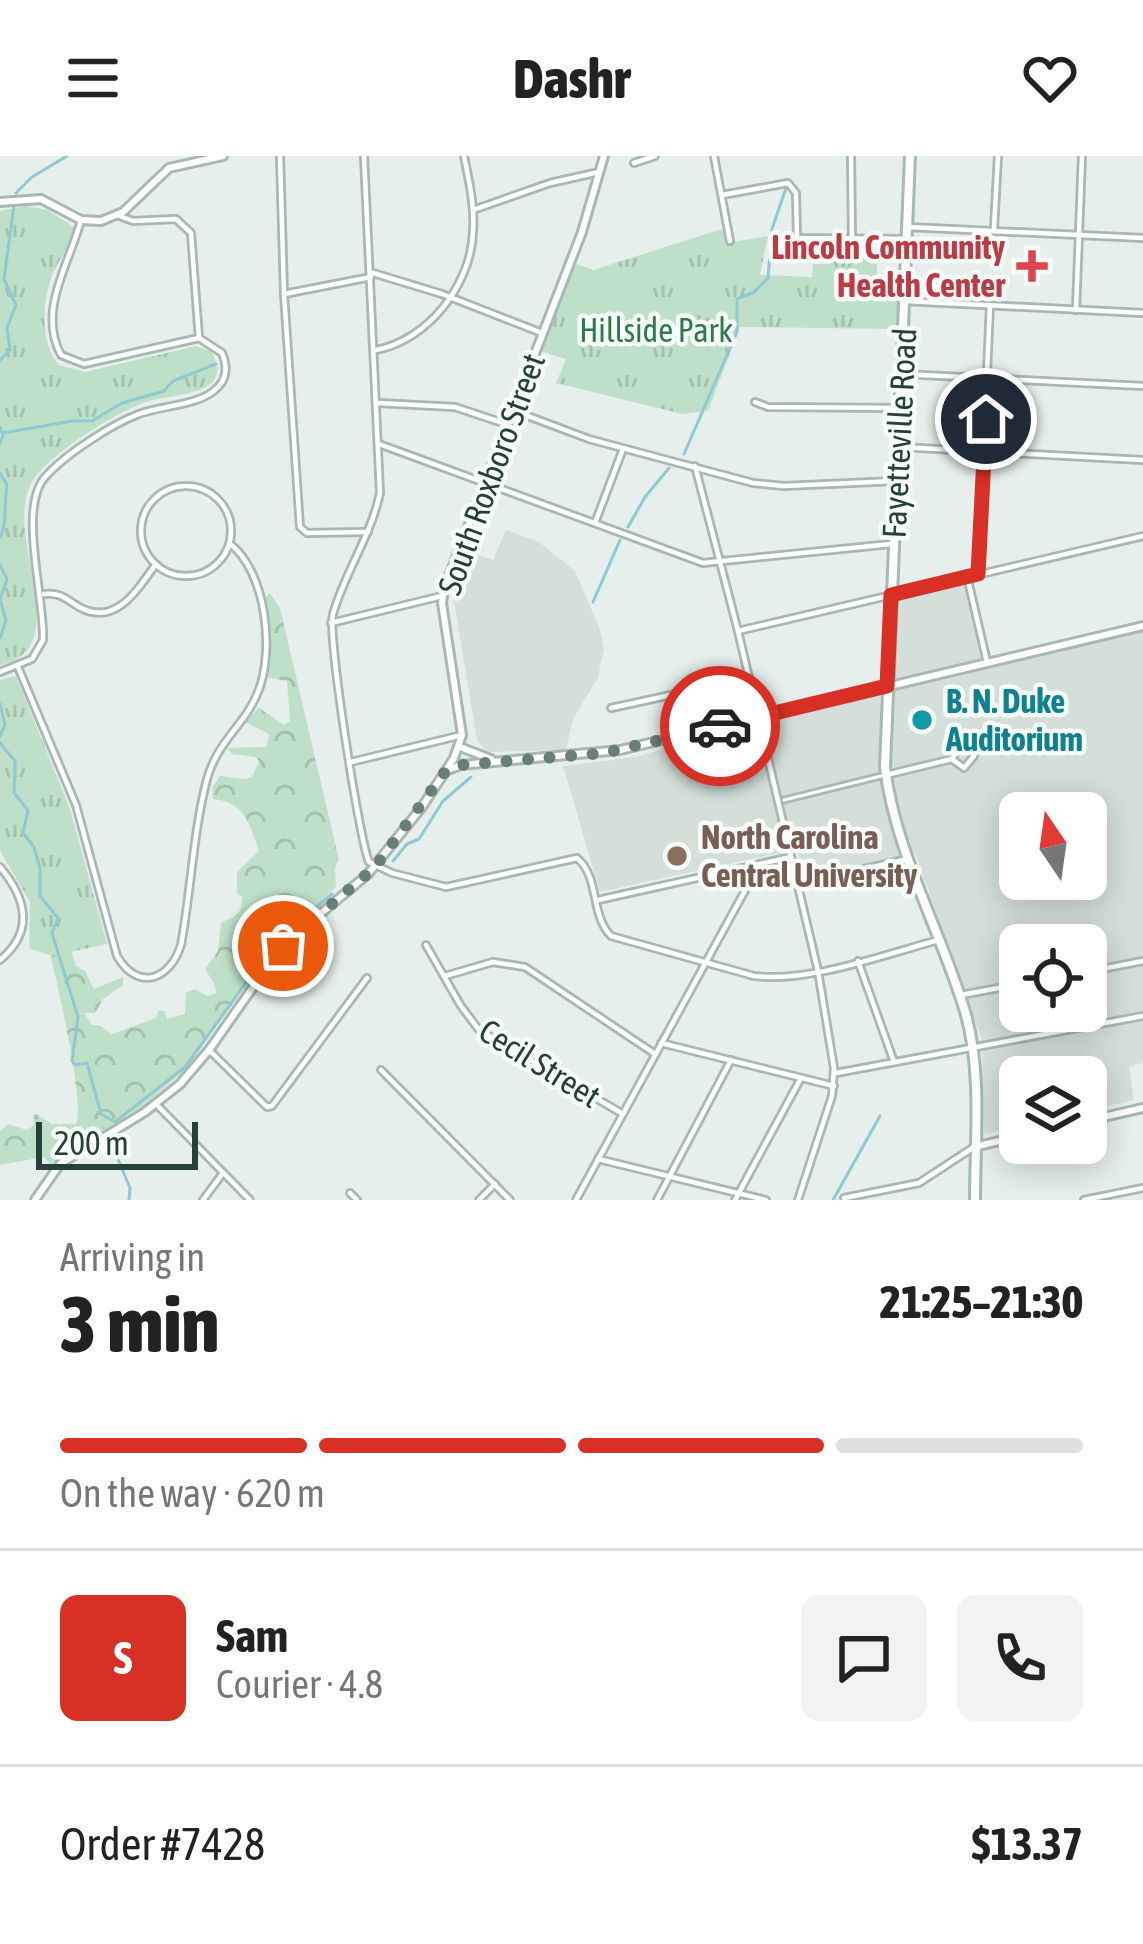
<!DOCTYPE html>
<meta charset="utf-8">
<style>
body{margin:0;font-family:"Asap Condensed",sans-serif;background:#f2f2f2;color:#222;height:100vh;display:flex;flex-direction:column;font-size:45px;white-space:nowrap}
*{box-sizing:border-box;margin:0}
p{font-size:39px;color:#767676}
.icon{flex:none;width:66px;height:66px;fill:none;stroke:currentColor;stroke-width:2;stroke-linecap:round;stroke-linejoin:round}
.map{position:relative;height:1044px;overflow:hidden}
.panel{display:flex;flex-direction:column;background:#fff;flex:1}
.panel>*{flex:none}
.needle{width:78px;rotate:347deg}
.fabs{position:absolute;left:999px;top:636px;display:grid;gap:24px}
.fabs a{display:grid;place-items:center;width:108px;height:108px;border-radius:18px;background:#fff;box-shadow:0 6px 30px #0003;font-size:60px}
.scale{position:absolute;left:36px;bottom:30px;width:162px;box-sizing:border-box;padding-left:12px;border:6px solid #24423a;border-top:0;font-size:33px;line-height:42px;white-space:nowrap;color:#24423a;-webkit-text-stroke:9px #f7fbf9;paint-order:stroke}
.pin{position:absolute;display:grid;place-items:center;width:102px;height:102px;color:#fff;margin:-51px;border:6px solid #fff;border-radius:50%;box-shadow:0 3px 12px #0007}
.courier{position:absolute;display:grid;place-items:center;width:120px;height:120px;margin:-60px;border:9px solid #d93025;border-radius:50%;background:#fff;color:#222;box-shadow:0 3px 15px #0007}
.headline em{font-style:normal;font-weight:800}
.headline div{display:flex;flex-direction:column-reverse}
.headline{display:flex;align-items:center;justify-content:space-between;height:204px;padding:0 60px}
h1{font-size:78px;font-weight:800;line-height:90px}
.bar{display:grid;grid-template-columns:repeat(4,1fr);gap:18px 12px;align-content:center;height:144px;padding:0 60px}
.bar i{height:15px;border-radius:9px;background:#e0e0e0}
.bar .active{background:#d93025}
.bar p{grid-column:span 4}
.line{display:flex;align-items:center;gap:30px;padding:0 60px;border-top:3px solid #e0e0e0}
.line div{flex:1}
.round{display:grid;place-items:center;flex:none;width:126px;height:126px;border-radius:18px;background:#f2f2f2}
header{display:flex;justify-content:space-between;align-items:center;height:156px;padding:0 60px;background:#fff;font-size:54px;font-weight:800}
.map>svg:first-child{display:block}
</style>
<header><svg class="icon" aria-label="menu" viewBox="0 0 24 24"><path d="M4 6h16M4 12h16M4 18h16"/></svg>Dashr<svg class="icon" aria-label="heart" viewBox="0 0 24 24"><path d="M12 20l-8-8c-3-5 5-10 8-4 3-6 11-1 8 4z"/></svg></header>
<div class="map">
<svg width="1143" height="1044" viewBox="0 0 1143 1044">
<defs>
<pattern id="forest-crowns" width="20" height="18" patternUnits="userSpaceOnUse" patternTransform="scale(3)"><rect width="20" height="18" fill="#bfe0c8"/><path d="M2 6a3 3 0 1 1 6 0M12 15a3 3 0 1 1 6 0" fill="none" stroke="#a4c1ad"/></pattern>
<pattern id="park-tufts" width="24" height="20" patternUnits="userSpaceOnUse" patternTransform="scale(3)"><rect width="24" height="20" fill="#bfe0c8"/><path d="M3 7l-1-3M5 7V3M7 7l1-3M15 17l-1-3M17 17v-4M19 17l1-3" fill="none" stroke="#a4c1ad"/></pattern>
</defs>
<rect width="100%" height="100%" fill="#e6efeb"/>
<g fill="#d4dfda" fill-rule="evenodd">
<path d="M 506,374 L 539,386 L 575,415 L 599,471 L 604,492 L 598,521 L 573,563 L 566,594 L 486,596 L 477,584 L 453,440 L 469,396 L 493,404 Z"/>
<path d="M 967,424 L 982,507 L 1143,468 L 1143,907 L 1129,911 L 1134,944 L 1086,955 L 1086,921 L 1020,921 L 1020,970 L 984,978 L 982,885 L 915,697 L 805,722 L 797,693 L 600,736 L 563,610 L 635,601 L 894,531 L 895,441 ZM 1020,657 L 1086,657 L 1086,723 L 1020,723 ZM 1020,789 L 1086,789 L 1086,855 L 1020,855 Z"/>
</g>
<path fill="url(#forest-crowns)" d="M 270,437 L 280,452 L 339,704 L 335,712 L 336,731 L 279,784 L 186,913 L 143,950 L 50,1008 L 44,1001 L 0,1009 L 0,975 L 8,968 L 27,974 L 34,969 L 33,959 L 36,958 L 52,968 L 76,968 C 86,946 53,808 45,777 L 69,787 L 76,810 L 85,815 L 94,833 L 123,821 L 123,829 L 103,843 L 95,857 L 84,857 L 92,869 L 99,869 L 112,878 L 156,862 L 158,855 L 164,855 L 167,863 L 185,858 L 186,837 L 194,833 L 208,840 L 216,837 L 215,829 L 205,813 L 218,795 L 221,767 C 235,760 243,758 242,741 L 237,737 L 237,716 L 259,695 C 249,668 246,646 213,643 L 212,632 L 220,620 L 244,623 L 252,621 L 259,605 L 256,601 L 232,598 L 227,592 L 267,591 L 269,578 L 245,566 L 259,552 L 284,569 L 290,565 L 287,525 L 266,521 L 263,443 Z"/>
<g fill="url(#park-tufts)">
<path d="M 25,50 L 48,54 L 75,72 C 72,89 61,100 54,115 C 42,142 39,187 59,209 L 85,216 L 196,190 L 212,196 L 218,213 C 215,221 216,224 209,229 C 193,240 164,240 146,246 C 116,256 48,299 32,326 C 1,378 79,492 0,509 L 0,55 Z"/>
<path d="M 722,73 L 727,87 L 768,80 L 760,119 L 812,121 L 813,108 L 825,108 L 826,86 L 877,86 L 877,121 L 899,122 L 897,173 L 740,171 L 708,255 L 682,258 L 556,227 L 566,203 L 541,195 L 576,108 L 593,114 Z"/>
<path d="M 16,520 L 70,653 L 107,788 L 52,800 L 29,792 L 30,746 L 0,695 L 0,524 Z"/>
</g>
<path fill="#bfe0c8" d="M 588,123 L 634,151 L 641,164 L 623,184 L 599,194 L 562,172 L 578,126 Z"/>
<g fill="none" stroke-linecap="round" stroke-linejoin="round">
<g stroke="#8ec9d4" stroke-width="3">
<path d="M 16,37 L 32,21 L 67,0"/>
<path d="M 0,204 L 10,194 L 7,172 L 16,149 L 4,123 L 14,49"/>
<path d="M 0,271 L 3,280 L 0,287"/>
<path d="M 3,277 L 72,265 L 92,265 L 122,247 L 164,235 L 173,225 L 216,208"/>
<path d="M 684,298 L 737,176 L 737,143 L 754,136 L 768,122 L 772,73 L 786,32"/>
<path d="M 0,317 L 7,329 C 4,345 7,370 0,381"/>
<path d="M 628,371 L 645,341 L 669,312"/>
<path d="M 0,409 L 7,423 L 0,443 L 6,464 L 0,482"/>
<path d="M 593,446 L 620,384"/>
<path d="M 0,548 L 5,569 L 0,580"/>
<path d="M 0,587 L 15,605 L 14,637 L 28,654 L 23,677 L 34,691 L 40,712 L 40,740 L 58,762 L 52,777 L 78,861 L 72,905 L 75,909 L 87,907 L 101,958 L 115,966 L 185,911 L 278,782 L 332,738"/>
<path d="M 393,705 L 407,688 L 419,683 L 443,645 L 471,621"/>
<path d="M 115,996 L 130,1032 L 129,1044"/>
<path d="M 833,1044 L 880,960"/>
</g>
<defs>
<path id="pedestrian" d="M 784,644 L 881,620"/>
<g id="minor">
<path d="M 280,0 L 284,138 L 300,371 L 307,377 L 368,376"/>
<path d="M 364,0 L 380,337 C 371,380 345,416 333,458 C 327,477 359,682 369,706 L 392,717 L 446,731 L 577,702 C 600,721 590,759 611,780 L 754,820 C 810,827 885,798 939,784"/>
<path d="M 714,0 L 730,85"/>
<path d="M 851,0 L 852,82"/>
<path d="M 634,7 L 655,0"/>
<path d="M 722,39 L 788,27 L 796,37 L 797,82"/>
<path d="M 473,54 L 550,27 L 599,16"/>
<path d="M 117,59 L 133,65 L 176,63 L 191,77 L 199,182"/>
<path d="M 908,71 L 1143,82"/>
<path d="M 994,72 L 998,0"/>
<path d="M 786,82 L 906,83"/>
<path d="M 373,117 L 442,138 L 542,177"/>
<path d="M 284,138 L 371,121"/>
<path d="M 905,145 L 1143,157"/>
<path d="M 1076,154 L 1082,0"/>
<path d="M 376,194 C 428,184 471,129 473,76 C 475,50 469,25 464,0"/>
<path d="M 902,218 L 1143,230"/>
<path d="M 755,246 L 768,251 L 899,252"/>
<path d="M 378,247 L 455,251 L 506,268"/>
<path d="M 512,254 L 589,283 L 753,327 L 784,330 L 896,325"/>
<path d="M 379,288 L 703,407 L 891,388"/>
<path d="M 899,291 L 1143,304"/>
<path d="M 695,310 L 738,475 L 818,815 L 834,912 L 832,940 L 798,1044"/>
<circle cx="186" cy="375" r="45"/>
<path d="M 595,367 L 623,293"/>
<path d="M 978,418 L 990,149"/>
<path d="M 967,420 L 987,506"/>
<path d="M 44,438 C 60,436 66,443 79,451 C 116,471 137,434 156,408"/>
<path d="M 331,467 L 442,440"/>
<path d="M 738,475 L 1143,380"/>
<path d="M 18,511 L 76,649 L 117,800 C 138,836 170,824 181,789 C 191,735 193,677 207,623 C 218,584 245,569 258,536 C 275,495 266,415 230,388"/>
<path d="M 0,516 L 32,503 L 43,484 C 45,442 17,350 46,320 C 66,298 112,268 139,258 C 162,249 201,250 218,231 C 228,221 227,209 222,197 L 199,182 L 84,208 L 61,199 C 37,154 70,107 81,64"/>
<path d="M 611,552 L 749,522"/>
<path d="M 351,606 L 462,579"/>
<path d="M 886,619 L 952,603 L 960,590 L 969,592 L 974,600 L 964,612 L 952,603"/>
<path d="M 759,709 L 798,728 L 908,703"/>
<path d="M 0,711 C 26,742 35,775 0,804"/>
<path d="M 598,744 L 791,701"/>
<path d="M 426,789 L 461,850 L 479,874 L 623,958"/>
<path d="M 858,805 L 894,906"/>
<path d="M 1086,816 L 1143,805"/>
<path d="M 445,820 L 493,806 L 525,811 L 655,898"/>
<path d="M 961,839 L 1020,828"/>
<path d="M 661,887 L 834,930"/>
<path d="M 209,894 L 267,951 L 272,950 L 367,822"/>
<path d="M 381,914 L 510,1044"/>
<path d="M 836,917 L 1143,860"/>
<path d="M 157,949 L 250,1044"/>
<path d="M 598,1003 L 766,1044"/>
<path d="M 350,1037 L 357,1044"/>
<path d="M 844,1042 L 919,1027 L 974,991"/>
<path d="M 203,1044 L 223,1017"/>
<path d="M 479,1044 L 495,1028"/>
<path d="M 576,1044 L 759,709"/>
<path d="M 657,1044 L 731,904"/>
<path d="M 735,1044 L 801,922"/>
<path d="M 1084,1044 L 1143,1032"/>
</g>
<g id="tertiary">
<path d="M 0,46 L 41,43 L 81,64 L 101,65 L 123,56 L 169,12 L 223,0"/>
<path d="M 460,591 L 491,603"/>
<path d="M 448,614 L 461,609 L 620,594 L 1143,470"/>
<path d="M 1086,965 L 1143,952"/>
<path d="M 974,991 L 1020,980"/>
<path d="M 35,1044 L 60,1008 L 145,956 L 180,928 L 209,894 L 282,790 L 368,718 L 422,651 L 454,602 L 462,579 L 442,447 L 444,433 L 582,76 L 604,0"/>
</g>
<path id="secondary" d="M 910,0 L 885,611 C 895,697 942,776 966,859 C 982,917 975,984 975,1044"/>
</defs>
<use href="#pedestrian" stroke="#a8b8b2" stroke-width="9"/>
<use href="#minor" stroke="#a8b8b2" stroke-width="10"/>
<use href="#tertiary" stroke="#a8b8b2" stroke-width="12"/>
<use href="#secondary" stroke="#a4bbb3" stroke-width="14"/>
<use href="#pedestrian" stroke="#fff" stroke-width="3"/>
<use href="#minor" stroke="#fff" stroke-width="4.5"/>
<use href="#tertiary" stroke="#fff" stroke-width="6"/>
<use href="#secondary" stroke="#fff" stroke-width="8"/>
</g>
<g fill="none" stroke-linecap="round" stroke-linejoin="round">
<path stroke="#687f78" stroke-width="12" stroke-dasharray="0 21.6" d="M 283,790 L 375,711 L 445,616 L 461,609 L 604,597 L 720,570"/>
<path stroke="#d93025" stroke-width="15" d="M 720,570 L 887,530 L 891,439 L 978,418 L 986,263"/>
</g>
<path fill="#e0444e" stroke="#f7fbf9" stroke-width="4.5" d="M1026 92h12v12h12v12h-12v12h-12v-12h-12v-12h12z"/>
<circle fill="#0f9aa8" stroke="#f7fbf9" stroke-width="4.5" cx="922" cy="564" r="12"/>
<circle fill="#8d6e63" stroke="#f7fbf9" stroke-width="4.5" cx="677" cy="700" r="12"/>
<g text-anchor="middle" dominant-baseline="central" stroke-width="9" stroke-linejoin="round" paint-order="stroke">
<g font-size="33" font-weight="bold" fill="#be3a42" stroke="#f7fbf9" text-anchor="end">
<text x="1005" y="91">Lincoln Community<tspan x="1005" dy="38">Health Center</tspan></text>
</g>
<g font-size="33" fill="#2d7a4b" stroke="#f7fbf9">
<text x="656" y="174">Hillside Park</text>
</g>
<g font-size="33" fill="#24423a" stroke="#f7fbf9">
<text transform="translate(899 277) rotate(-87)">Fayetteville Road</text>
<text transform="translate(491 318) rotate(-70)">South Roxboro Street</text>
<text transform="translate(540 907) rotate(32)">Cecil Street</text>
</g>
<g font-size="33" font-weight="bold" fill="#0d838f" stroke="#f7fbf9" text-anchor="start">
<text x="946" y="545">B. N. Duke<tspan x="946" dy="38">Auditorium</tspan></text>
</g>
<g font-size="33" font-weight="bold" fill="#785e54" stroke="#f7fbf9" text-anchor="start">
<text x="701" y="681">North Carolina<tspan x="701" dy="38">Central University</tspan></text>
</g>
</g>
</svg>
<div class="fabs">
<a><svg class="needle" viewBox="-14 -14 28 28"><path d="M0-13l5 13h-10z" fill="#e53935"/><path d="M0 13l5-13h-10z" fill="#767676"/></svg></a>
<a><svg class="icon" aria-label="locate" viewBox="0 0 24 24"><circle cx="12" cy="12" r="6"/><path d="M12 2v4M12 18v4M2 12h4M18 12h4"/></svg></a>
<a><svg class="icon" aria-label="layers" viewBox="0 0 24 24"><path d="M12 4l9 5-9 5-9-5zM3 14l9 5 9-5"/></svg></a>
</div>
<div class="scale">200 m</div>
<div class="pin" style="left:283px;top:790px;background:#ea580c"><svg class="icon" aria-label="bag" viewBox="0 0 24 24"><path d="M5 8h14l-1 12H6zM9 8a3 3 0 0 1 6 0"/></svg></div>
<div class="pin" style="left:986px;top:263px;background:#1f2937"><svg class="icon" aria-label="home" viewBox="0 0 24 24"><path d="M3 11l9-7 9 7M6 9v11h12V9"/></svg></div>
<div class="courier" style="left:720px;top:570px"><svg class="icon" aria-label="car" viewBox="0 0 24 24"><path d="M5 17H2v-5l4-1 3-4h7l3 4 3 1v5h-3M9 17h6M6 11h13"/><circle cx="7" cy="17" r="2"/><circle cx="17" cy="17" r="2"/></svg></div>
</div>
<section class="panel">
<div class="headline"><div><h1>3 min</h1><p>Arriving in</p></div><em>21:25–21:30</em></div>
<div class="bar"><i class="active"></i><i class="active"></i><i class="active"></i><i></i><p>On the way · 620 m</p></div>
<div class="line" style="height:216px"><b class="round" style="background:#d93025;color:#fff">S</b><div><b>Sam</b><p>Courier · 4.8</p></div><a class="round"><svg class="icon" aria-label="chat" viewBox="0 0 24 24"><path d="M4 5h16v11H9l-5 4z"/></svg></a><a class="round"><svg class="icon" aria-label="phone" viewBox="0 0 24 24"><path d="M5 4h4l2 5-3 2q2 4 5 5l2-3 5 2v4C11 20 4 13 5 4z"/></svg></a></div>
<div class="line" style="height:156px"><div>Order #7428</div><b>$13.37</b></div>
</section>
